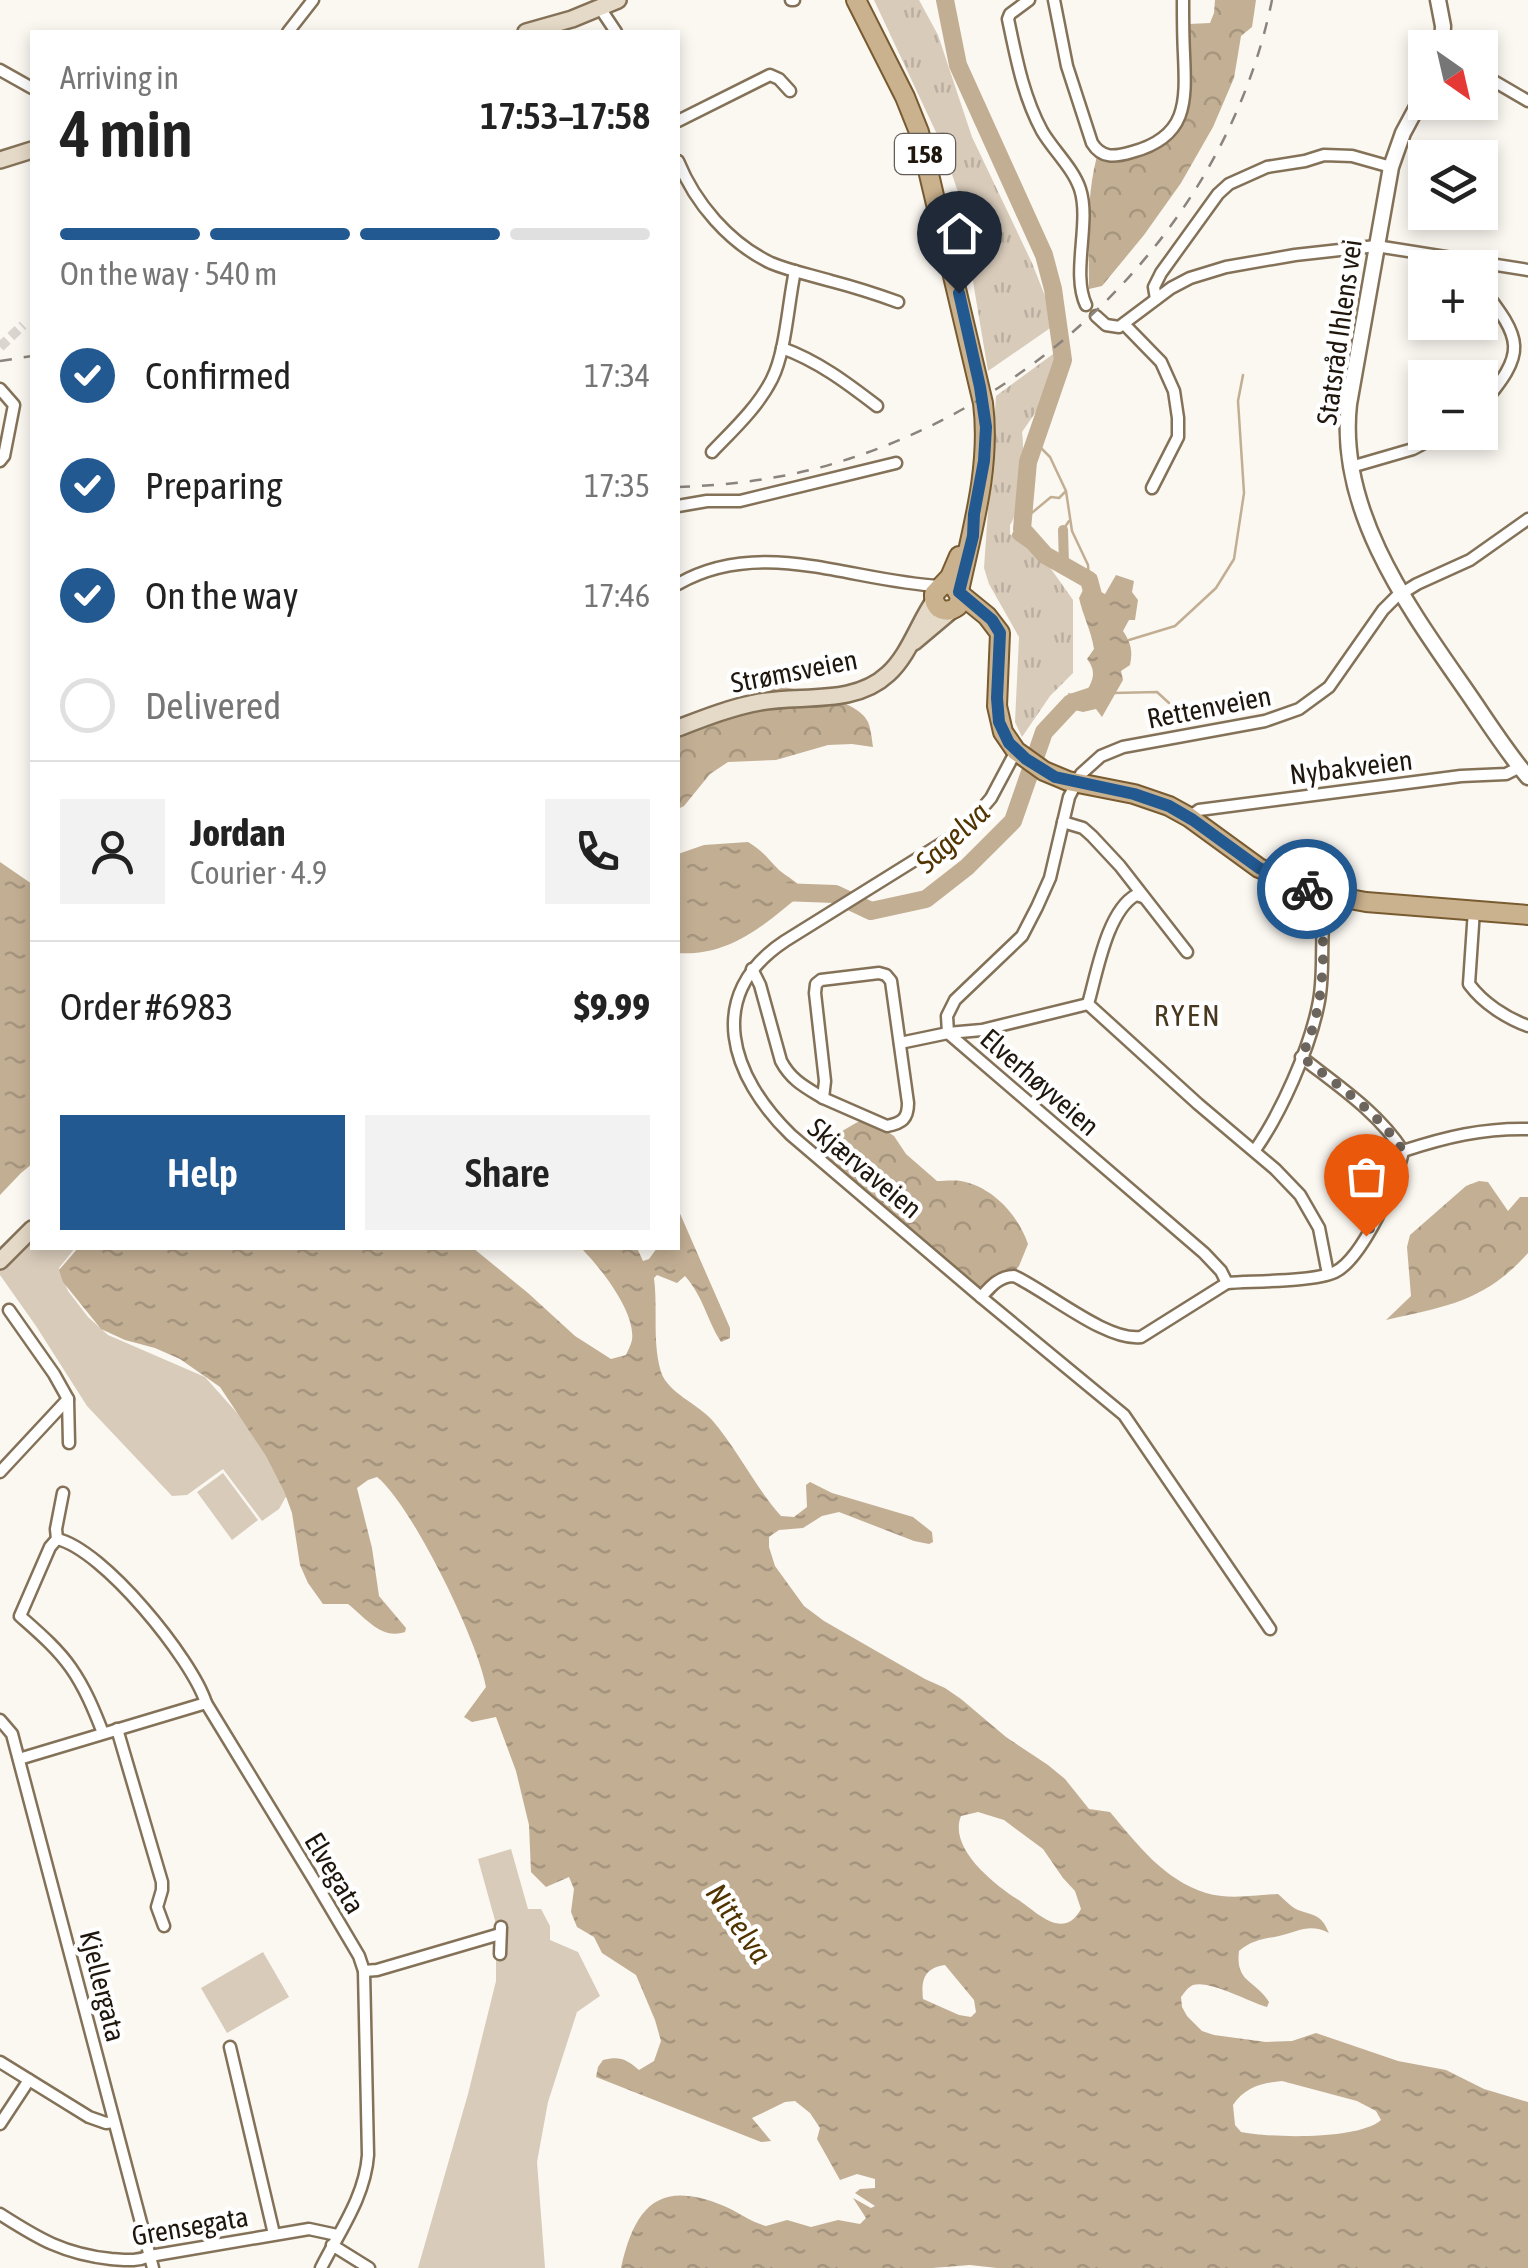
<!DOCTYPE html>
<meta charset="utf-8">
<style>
body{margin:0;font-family:"Asap Condensed",sans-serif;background:#f2f2f2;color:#222;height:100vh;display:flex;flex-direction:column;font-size:38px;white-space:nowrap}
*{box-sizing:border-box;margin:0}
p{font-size:32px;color:#767676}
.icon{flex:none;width:55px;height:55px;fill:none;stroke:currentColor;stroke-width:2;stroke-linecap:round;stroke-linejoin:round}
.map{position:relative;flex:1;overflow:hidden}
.side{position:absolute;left:30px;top:30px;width:650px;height:1220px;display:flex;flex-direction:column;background:#fff;border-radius:0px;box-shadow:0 5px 15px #0003}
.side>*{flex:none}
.needle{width:65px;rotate:146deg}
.controls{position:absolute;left:1408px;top:30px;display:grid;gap:20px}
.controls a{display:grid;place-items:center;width:90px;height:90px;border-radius:0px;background:#fff;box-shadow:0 5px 15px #0003;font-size:50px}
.pin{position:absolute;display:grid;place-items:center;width:85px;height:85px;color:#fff;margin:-102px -42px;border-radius:50% 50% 50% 0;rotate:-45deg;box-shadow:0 0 10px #0007}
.pin .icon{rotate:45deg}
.courier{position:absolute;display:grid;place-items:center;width:100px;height:100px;margin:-50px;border:8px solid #225991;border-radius:50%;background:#fff;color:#222;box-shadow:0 2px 12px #0007}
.head em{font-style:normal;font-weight:600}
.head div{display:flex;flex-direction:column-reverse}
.head{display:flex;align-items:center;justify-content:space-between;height:170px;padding:0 30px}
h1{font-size:65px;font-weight:600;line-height:75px}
.bar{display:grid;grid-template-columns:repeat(4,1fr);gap:15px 10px;align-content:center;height:120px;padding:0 30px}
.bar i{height:12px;border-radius:8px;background:#e0e0e0}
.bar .on{background:#225991}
.bar p{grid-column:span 4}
.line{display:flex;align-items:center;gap:25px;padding:0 30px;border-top:2px solid #e0e0e0}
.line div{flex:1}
.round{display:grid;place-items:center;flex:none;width:105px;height:105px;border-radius:0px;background:#f2f2f2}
ol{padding:0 30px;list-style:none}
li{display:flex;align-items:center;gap:30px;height:110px}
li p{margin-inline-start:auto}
li .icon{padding:10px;border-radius:50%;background:#225991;color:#fff;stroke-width:4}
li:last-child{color:#767676}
li i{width:55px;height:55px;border:5px solid #e0e0e0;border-radius:50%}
.button{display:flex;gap:20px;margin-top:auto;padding:20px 30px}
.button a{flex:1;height:115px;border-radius:0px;background:#225991;color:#fff;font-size:40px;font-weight:600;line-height:115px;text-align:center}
.button a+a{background:#f2f2f2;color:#222}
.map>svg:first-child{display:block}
</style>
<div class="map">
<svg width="1528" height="2268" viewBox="0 0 1528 2268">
<defs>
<pattern id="forest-crowns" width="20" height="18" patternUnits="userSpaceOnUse" patternTransform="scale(2.5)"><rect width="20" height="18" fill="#c3af94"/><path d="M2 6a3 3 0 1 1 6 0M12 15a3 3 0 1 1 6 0" fill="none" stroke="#a7967e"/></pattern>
<pattern id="park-tufts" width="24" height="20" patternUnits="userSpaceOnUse" patternTransform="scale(2.5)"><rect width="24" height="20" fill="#d8cbba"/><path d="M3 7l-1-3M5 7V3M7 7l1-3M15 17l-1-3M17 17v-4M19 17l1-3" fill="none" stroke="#b9ae9f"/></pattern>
<pattern id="water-ripples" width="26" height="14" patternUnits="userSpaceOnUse" patternTransform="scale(2.5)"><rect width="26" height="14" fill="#c2ae93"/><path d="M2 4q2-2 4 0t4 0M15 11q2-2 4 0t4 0" fill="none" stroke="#a6957e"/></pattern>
</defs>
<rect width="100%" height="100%" fill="#fbf7f1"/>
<g fill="#d8cbba">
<path d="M 32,1232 L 32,1248 L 75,1248 L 59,1268 L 68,1291 L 88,1317 L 108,1335 L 205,1377 L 255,1433 L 292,1486 L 279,1509 L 262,1521 L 223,1469 L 187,1495 L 172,1496 L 87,1406 L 36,1326 L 0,1275 L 0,1263 Z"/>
<path d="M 223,1473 L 258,1520 L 232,1540 L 197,1492 Z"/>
<path d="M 511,1849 L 528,1909 L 541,1909 L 550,1926 L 550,1940 L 578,1952 L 600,1996 L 577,2012 L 548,2102 L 537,2162 L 545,2268 L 418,2268 L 468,2094 L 496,1981 L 496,1924 L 478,1859 Z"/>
<path d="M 263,1952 L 289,1997 L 227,2033 L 201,1988 Z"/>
</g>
<g fill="url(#forest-crowns)">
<path d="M 1215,0 L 1256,0 L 1252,27 L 1241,36 L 1234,78 L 1213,127 L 1181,183 L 1144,235 L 1102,286 L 1089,289 C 1089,242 1085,192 1100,146 L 1110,156 L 1145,147 L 1175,122 L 1183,103 L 1183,33 L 1189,24 L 1210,23 L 1214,13 Z"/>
<path d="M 769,686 C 793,687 858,699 868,722 C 871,729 872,740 873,747 L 852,744 L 828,745 L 776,760 L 728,762 L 710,774 L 684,806 L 678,809 L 678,726 L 747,700 Z"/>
<path d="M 867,1118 L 894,1136 L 906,1154 L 937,1181 C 944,1181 953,1180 961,1181 C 993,1187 1018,1215 1028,1244 L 1019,1266 L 992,1297 L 822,1159 L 819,1150 L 821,1142 C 838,1136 850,1124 867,1118 Z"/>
<path d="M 1479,1181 L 1488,1182 L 1508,1211 L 1520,1197 L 1528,1197 L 1528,1253 C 1484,1302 1447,1306 1386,1320 L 1411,1296 L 1407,1247 L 1410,1235 L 1466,1186 Z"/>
</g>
<g fill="url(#park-tufts)">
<path d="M 874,0 L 919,0 L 938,35 L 972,137 L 1032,263 L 1056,324 L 988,371 L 958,192 L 942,145 Z"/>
<path d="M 1060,349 L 1042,403 L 1022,432 C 1025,453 1022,508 1010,525 L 1010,534 L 1014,537 L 1016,536 L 1039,552 L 1073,600 L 1073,673 L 1050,696 L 1022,737 L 1015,722 L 1019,637 L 989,584 L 984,568 L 996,396 Z"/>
</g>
<g fill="url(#water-ripples)" fill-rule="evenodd">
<path d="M 1116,575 L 1134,581 L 1132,592 L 1138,600 L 1135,620 L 1129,620 L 1123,631 C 1131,643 1133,651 1130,665 L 1121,671 L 1123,680 L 1102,717 L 1096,709 L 1083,712 L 1071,709 L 1068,693 L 1084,696 C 1092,682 1098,673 1087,659 L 1094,649 C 1091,630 1083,616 1079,598 L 1085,586 L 1097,581 L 1099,591 L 1105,594 Z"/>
<path d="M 748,842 C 762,850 768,859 779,870 C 788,878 798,881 804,892 C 767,923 730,957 678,953 L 678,854 L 704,845 Z"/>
<path d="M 0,862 L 32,884 L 32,1164 L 21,1173 L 0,1195 Z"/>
<path d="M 678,1209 L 730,1328 L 730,1338 L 721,1342 C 707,1320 703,1296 685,1276 L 677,1283 L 657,1275 L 654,1278 C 658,1309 652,1342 661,1372 C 668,1393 698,1404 712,1420 C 738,1450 755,1487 781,1516 L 794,1517 L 807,1507 L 806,1485 L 810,1482 L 832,1493 L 913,1517 L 932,1532 L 933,1542 L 929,1544 L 914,1541 L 839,1512 L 822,1516 L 803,1528 L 779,1530 L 769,1537 L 769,1547 L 775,1566 L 804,1606 L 824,1621 L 925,1679 L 945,1688 L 961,1699 L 1006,1737 L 1048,1765 L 1065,1779 L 1089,1809 L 1110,1812 C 1137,1844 1164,1880 1206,1893 C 1228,1900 1256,1895 1278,1894 C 1284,1899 1291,1907 1298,1910 C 1315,1916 1321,1914 1329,1933 C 1310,1923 1299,1931 1279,1936 C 1264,1939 1252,1940 1239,1951 C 1235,1983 1256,1980 1269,2002 L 1267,2007 C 1249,2002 1210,1980 1193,1985 C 1188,1987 1184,1993 1181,1997 L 1182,2007 L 1187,2016 L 1202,2031 L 1214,2035 L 1266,2042 L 1292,2041 L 1316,2033 L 1398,2061 L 1446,2070 L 1484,2089 L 1528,2102 L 1528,2268 L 997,2268 L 970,2265 L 932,2268 L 621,2268 C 635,2206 659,2179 724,2206 C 738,2212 751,2222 766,2226 L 787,2220 L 811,2227 L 838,2220 L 860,2224 L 866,2218 L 853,2198 L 871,2208 L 875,2206 L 855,2193 L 860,2189 L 875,2188 L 875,2179 L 857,2174 L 840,2180 L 817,2139 L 820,2128 L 810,2113 L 795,2101 L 785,2102 L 752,2118 L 771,2141 L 761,2142 L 596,2077 L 598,2067 L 603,2060 C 620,2056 626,2059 639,2070 L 654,2061 L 661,2041 L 655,2020 L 636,1975 L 602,1953 L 594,1937 L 577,1927 L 571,1912 L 574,1889 L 569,1877 L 546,1887 L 531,1872 L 529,1825 L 516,1771 L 496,1717 L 472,1722 L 464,1717 L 486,1687 C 479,1643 412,1505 377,1477 L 368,1480 L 357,1488 L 372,1548 L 379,1596 L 406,1628 L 405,1632 C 381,1640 366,1618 348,1604 L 323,1604 L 308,1583 L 300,1565 L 292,1513 L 284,1491 L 266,1456 L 220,1387 L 180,1359 L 155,1348 L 125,1340 L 101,1329 L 63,1282 L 59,1270 L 78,1248 L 473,1248 L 528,1293 L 575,1336 L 611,1359 L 626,1355 C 628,1350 631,1345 632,1340 C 636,1312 600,1267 581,1248 L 637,1248 L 643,1261 L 649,1259 L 657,1248 L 678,1248 ZM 978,1812 L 1004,1820 L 1043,1849 L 1063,1878 L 1075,1891 L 1081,1909 C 1063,1942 1036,1911 1017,1899 C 994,1884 948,1848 961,1816 ZM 945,1965 L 974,2000 L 976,2012 L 971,2017 L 959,2015 L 923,1999 C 921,1980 924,1968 945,1965 ZM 1282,2081 L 1357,2101 L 1376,2111 L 1381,2120 C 1359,2140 1270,2138 1241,2132 L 1235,2125 L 1233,2105 C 1245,2087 1261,2083 1282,2081 Z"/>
</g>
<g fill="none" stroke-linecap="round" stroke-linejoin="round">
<g stroke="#c2ae93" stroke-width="2.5">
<path d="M 1036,443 L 1050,457 L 1066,491 L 1072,531 L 1088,565 L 1089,580"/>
<path d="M 1022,521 L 1051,497 L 1059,498 L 1065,492"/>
<path d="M 1063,530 L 1069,521"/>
<path d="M 1129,640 L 1175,626 L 1216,588 L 1234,559 L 1244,493 L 1238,401 L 1243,375"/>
<path d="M 1114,693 L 1157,692 L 1169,703"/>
</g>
<g stroke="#c2ae93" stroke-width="10">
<path d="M 1063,530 L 1064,564"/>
<path d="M 1017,535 L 1028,543"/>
</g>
<g stroke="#c2ae93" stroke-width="18">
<path d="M 945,0 L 958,65 L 1044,255 L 1053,289 L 1063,360 L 1028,462 L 1022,529 L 1045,555 L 1089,580 L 1096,606"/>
<path d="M 781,892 L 835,894 L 871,911 L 926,899 L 967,867 L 1013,821 L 1044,732 L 1071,703 L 1092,696"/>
</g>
<path stroke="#dad5cf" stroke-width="10" stroke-dasharray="10 5" stroke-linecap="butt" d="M 0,347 L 23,325"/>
<defs>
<g id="minor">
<path d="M 791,0 L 794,0"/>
<path d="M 1029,0 L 1010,14 L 1008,19 C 1016,57 1023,96 1042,131 C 1053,150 1073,168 1080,189 C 1091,222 1071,273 1086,305"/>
<path d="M 1054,0 L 1067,66 L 1092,143 C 1102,159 1115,157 1132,152 C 1188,137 1186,102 1184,54 C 1183,36 1183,18 1183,0"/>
<path d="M 600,8 L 616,32"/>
<path d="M 288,32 L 313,0"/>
<path d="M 0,70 L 32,88"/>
<path d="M 1480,73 L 1528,101"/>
<path d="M 678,121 L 770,75 L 779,79 L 790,91"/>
<path d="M 678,161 C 695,203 729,243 771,263 C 790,271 811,275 831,281 C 854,287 876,294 898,302"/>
<path d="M 1480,285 C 1523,341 1528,351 1480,407"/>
<path d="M 1156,299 L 1154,287 L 1161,273 L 1218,194 L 1229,184 L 1267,167 L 1305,161 L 1324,155 L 1352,156 L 1391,167"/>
<path d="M 1096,316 L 1106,325 L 1119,327 L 1171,288 L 1190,278 L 1226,267 L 1295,255 L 1376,246 L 1528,270"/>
<path d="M 1124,324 L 1161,362 L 1174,391 L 1178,418 L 1178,437 L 1152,488"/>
<path d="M 782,348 C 818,361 847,383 877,406"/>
<path d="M 0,389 L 14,405 L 4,456 L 0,461"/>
<path d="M 712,452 C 733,430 758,407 772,379 C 786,351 788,303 795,271"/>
<path d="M 1351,467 L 1413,449 L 1445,432"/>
<path d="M 678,506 L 707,501 L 740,501 L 896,463"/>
<path d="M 678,584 C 762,536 852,582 940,586"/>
<path d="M 1016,751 L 991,798 L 974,818 L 952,837 L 785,941 C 703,995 731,1077 791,1135 L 981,1297 L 1124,1415 L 1270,1629"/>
<path d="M 1189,817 L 1199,810 L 1461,776 L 1506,774 L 1520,767"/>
<path d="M 1063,822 L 1083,828 L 1092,836 L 1120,866 L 1187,952"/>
<path d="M 1143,897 L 1136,895 C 1107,911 1097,973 1088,1004 L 1198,1104 L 1275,1169 L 1300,1195 L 1319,1228 L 1328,1274"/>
<path d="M 1474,910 L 1469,984 C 1483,1003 1506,1018 1528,1026"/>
<path d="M 752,969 L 760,985 L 781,1061 C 791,1080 805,1087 823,1098"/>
<path d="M 879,973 L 886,975 L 891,981 L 908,1103 C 908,1119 902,1123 887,1126 L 823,1098 L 825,1081 L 815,993 L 816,984 L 821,980 Z"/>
<path d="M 900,1043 L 948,1033 L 982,1030 L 1088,1004"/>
<path d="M 1255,1150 C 1281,1113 1309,1050 1318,1006 C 1324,980 1321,954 1323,927 C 1324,917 1329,907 1331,897"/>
<path d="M 1403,1151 C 1446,1137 1483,1128 1528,1129"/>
<path d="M 1227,1283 L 1221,1271 L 1204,1253 L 948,1033 L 947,1016 L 955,1000 L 1022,936 L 1037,907 L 1050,878 L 1069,797 L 1081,774 L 1101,756 L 1123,747 L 1265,721 L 1299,709 L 1329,687 L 1383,610 L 1396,597 L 1417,584 L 1470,560 L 1528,519"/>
<path d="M 1227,1283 C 1252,1281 1314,1282 1335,1272 C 1362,1259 1398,1180 1403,1151 C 1378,1112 1337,1085 1301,1057"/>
<path d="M 981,1297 C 990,1287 999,1276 1014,1276 C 1047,1291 1107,1342 1141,1337 L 1227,1283"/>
<path d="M 9,1310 L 54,1374 L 68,1399 L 69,1443"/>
<path d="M 0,1472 L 68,1399"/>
<path d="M 57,1539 L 56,1529 L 63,1493"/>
<path d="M 0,1720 L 12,1734 L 153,2268"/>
<path d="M 117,1729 L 162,1882 L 162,1890 L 157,1907 L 164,1926"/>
<path d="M 103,1733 C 94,1710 85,1688 71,1668 C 57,1648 38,1632 20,1616 L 50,1547 L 57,1539 C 103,1549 192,1659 206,1703"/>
<path d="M 19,1759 L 206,1703 L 314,1880 L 359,1956 L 364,1971 L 368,2155 C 365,2197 339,2232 321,2268"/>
<path d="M 500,1954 L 501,1927"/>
<path d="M 364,1971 L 377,1970 L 500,1934"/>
<path d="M 230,2047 L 274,2234"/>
<path d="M 0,2062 L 89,2117 L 106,2123 L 114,2122"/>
<path d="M 0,2124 L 29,2080"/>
<path d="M 0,2214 C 39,2239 64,2254 111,2259 C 126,2260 136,2262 150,2256 L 309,2229 L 337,2235"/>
<path d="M 332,2245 L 369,2268"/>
</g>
<g id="tertiary">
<path d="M 1438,0 L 1443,26 L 1442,48"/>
<path d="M 1425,92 L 1403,133 L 1391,167 L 1349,404 C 1337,510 1408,607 1465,689 C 1486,719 1505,750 1528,777"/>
</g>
<g id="secondary">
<path d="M 526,32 L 572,19 L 618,0"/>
<path d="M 0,160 L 32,150"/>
<path d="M 914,642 L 952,610"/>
<path d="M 678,728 C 704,718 732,707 760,702 C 801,694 854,706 888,674 C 909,655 918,624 934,601"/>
<path d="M 0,1261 L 32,1229"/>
</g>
<g id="primary">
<path d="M 856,0 L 905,97 L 919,132 L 983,403 C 991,467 972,530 959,591"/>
<path d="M 945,584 L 954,586 L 960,597 L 958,606 C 946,615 933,610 934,594 L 950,577 L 959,556"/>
<path d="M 960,594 L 987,616 L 1000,633 L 997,706 L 1003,732 L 1016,751 L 1044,771 L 1068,781 L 1134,794 L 1169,806 L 1189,817 L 1259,868 L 1323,894 L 1366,902 L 1528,915"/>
</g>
</defs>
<use href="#minor" stroke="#847258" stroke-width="15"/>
<use href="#tertiary" stroke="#847258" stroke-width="19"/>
<use href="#secondary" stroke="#847258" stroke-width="20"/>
<use href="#primary" stroke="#785b30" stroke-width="22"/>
<use href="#minor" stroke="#fff" stroke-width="10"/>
<use href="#tertiary" stroke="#fff" stroke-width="14"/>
<use href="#secondary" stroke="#e5d9c7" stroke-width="15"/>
<use href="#primary" stroke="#cbb28e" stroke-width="18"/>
<g stroke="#8a847c" stroke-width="2.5" stroke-dasharray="12 12" stroke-linecap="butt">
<path d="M 0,361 L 32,356"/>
<path d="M 678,487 C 733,485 789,478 842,461 C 1052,396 1228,217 1272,0"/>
</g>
</g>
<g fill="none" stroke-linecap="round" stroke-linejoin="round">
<path stroke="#6c655d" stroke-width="10" stroke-dasharray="0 18" d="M 1307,889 L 1332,897 L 1323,931 L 1323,968 L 1319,1004 L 1311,1034 L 1302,1057 C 1337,1085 1378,1112 1403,1151 L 1394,1184 L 1366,1236"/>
<path stroke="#225991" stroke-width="12" d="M 959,293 L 980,387 L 986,427 L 984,461 L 974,514 L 973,536 L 959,592 L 992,620 L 1000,633 L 997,698 L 999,722 L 1009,743 L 1026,759 L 1055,777 L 1134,794 L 1169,806 L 1193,820 L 1259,868 L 1307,889"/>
</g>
<g text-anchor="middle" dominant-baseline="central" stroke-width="9" stroke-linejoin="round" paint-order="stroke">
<rect fill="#fff" stroke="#625d56" stroke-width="2.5" x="895" y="134" width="60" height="40" rx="8"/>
<g font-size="25" font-weight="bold" fill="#1f170d">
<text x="925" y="154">158</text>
</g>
<g font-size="28" fill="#1f170d" stroke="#fff">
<text transform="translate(1339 332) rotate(-82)">Statsråd Ihlens vei</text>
<text transform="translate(794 671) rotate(-11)">Strømsveien</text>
<text transform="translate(1209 707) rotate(-11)">Rettenveien</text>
<text transform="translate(1351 767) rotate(-7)">Nybakveien</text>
<text transform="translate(1040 1082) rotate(41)">Elverhøyveien</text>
<text transform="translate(865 1168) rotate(40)">Skjærvaveien</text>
<text transform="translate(335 1873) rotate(59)">Elvegata</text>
<text transform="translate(103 1986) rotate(76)">Kjellergata</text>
<text transform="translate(190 2226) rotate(-10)">Grensegata</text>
</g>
<g font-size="30" font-style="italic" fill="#513400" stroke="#fff">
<text transform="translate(952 837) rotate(-43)">Sagelva</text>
<text transform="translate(739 1923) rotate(55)">Nittelva</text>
</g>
<g font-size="30" letter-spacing="2.5" fill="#493820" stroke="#fff">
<text x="1188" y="1015">RYEN</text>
</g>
</g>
</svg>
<div class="controls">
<a><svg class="needle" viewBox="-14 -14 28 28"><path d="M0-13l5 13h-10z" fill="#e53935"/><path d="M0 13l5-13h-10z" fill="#767676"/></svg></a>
<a><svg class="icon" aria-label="layers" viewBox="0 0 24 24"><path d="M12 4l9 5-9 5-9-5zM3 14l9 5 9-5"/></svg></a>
<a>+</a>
<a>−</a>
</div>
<div class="pin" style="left:1366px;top:1236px;background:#ea580c"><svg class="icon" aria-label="bag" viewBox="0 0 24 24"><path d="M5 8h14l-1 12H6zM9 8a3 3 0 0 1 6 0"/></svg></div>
<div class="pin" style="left:959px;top:293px;background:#1f2937"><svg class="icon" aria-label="home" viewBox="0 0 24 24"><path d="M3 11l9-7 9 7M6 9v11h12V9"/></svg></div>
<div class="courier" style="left:1307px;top:889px"><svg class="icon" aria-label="bike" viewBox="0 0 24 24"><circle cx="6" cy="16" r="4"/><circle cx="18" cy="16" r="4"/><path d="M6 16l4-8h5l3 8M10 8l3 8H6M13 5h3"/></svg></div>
<section class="side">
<div class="head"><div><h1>4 min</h1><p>Arriving in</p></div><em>17:53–17:58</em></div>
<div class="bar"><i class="on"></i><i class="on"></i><i class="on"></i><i></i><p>On the way · 540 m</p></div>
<ol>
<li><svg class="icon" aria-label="check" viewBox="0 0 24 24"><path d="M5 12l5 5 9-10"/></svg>Confirmed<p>17:34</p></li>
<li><svg class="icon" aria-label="check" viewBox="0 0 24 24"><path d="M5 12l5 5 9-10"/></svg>Preparing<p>17:35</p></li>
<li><svg class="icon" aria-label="check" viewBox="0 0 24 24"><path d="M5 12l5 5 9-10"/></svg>On the way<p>17:46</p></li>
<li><i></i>Delivered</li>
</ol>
<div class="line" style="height:180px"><a class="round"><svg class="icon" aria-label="person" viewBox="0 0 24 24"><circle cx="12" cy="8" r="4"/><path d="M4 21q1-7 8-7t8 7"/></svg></a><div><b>Jordan</b><p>Courier · 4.9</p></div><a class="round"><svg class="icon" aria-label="phone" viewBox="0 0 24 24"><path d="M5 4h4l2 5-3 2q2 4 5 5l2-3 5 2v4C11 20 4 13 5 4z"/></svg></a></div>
<div class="line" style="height:130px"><div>Order #6983</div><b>$9.99</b></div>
<div class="button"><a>Help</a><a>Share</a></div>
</section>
</div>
